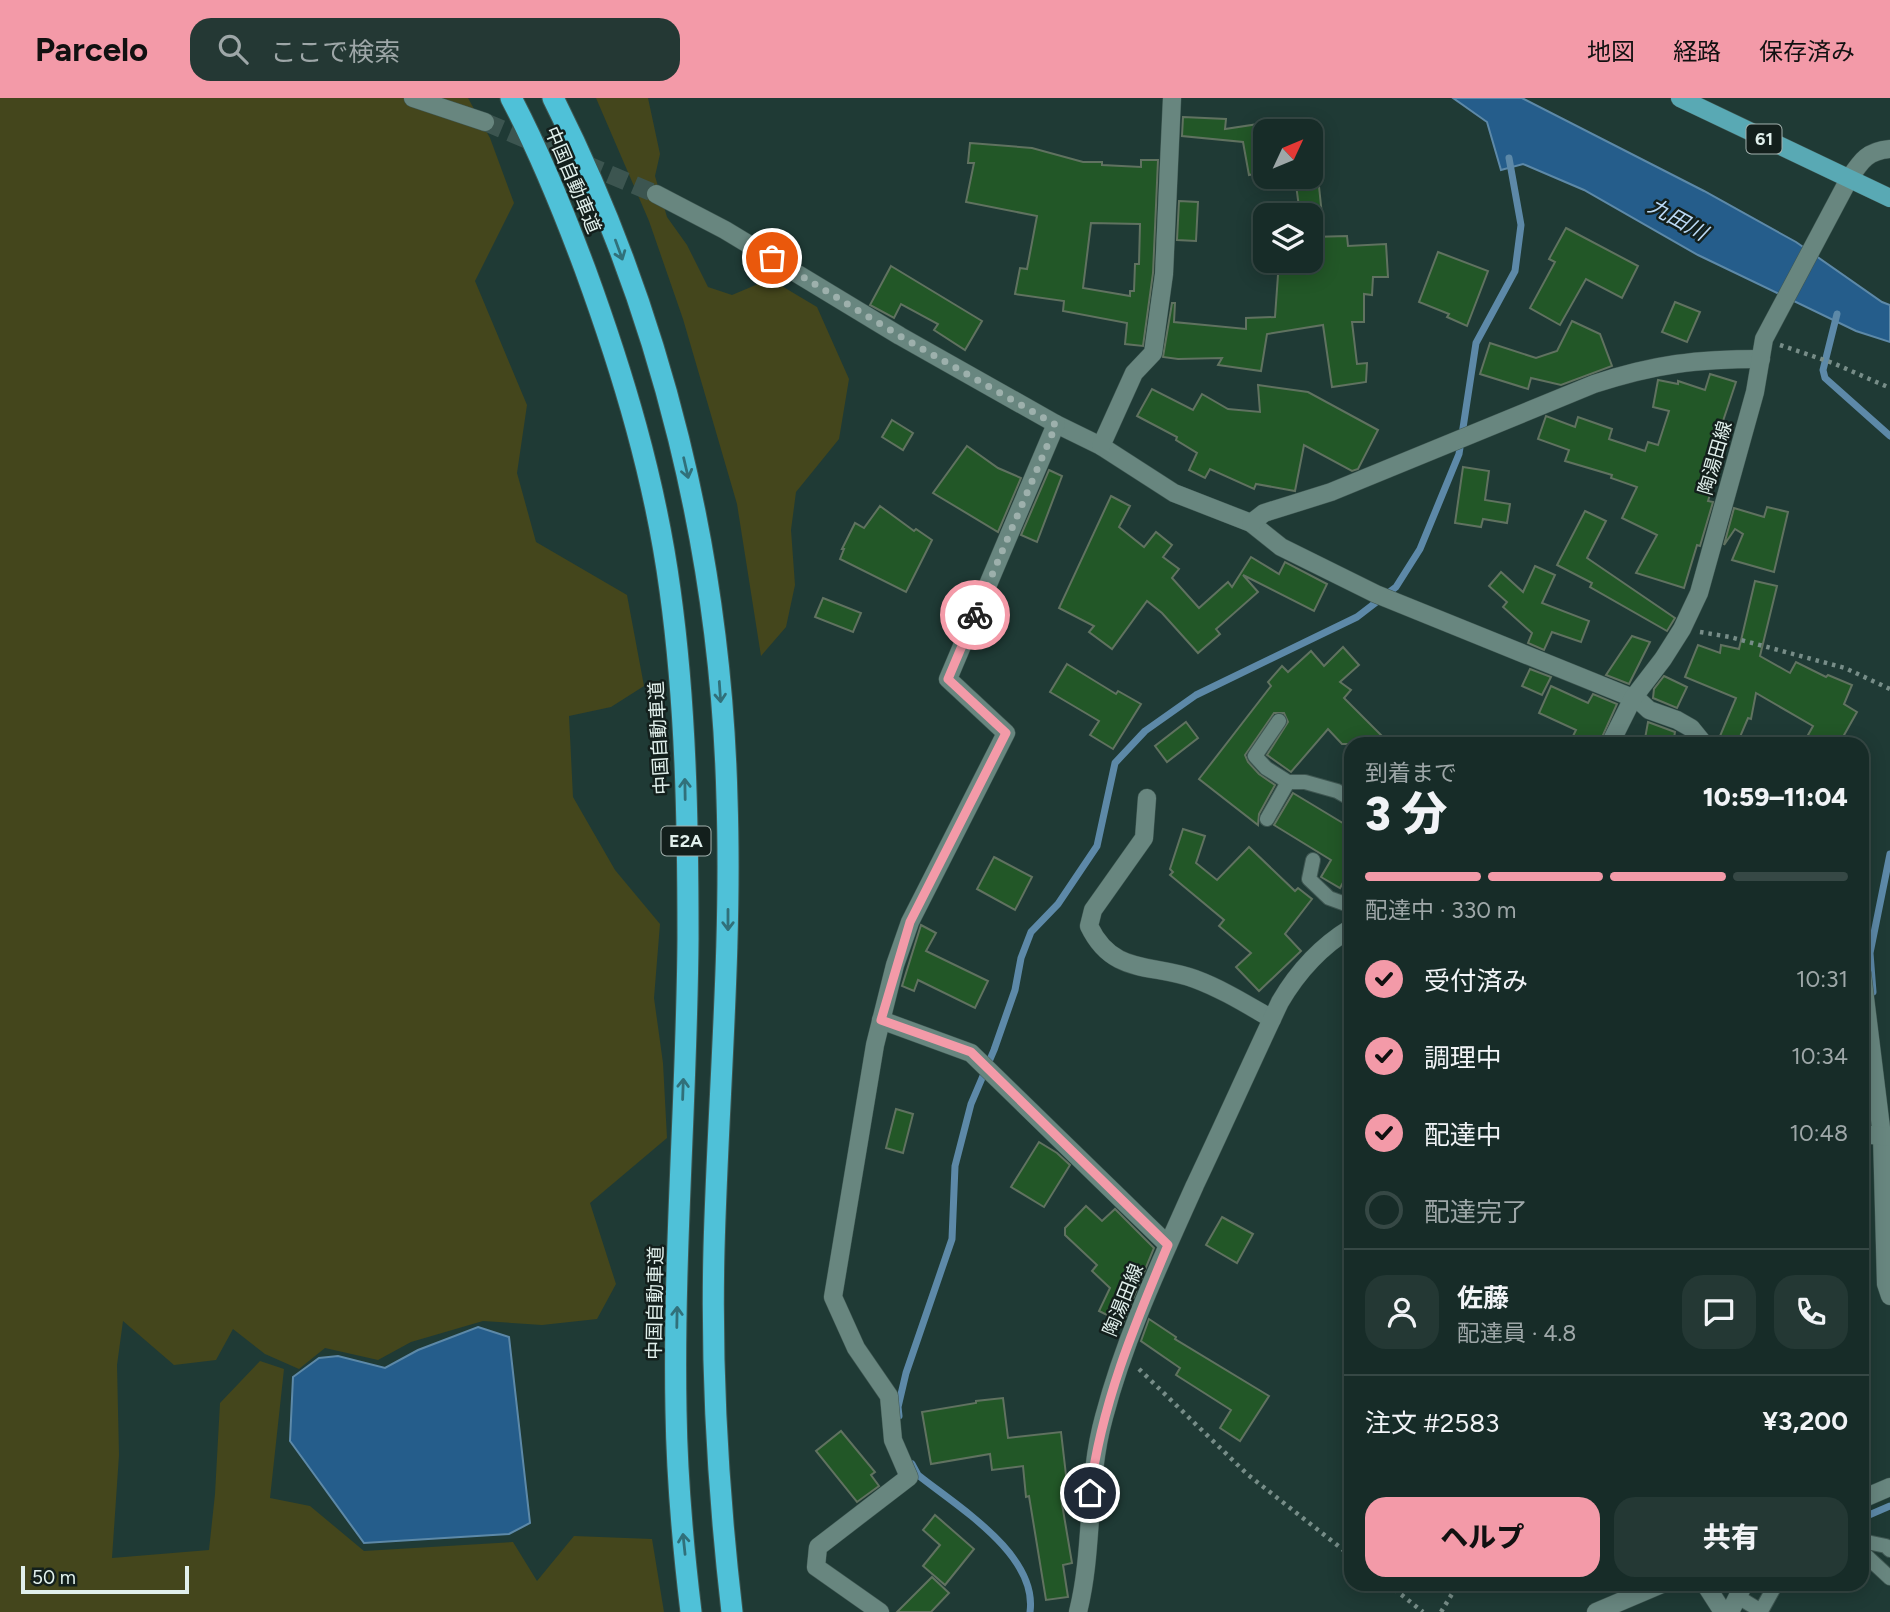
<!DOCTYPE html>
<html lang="ja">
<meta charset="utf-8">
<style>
body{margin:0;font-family:Figtree,"Noto Sans JP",sans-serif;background:#243834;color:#f1f3f6;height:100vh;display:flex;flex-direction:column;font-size:26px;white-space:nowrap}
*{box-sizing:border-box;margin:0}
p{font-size:23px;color:#9ea7a8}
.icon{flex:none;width:38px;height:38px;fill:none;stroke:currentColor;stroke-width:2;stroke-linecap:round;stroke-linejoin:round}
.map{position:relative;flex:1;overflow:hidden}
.panel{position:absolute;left:1344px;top:639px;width:525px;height:854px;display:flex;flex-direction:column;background:#172c28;border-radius:21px;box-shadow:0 4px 18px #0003,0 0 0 2px #364845}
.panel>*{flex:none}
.needle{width:46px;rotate:46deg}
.controls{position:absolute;left:1253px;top:21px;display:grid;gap:14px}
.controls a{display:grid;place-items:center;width:70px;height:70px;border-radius:14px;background:#172c28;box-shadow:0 4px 18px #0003,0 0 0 2px #364845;font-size:35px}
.scale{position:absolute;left:21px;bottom:18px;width:168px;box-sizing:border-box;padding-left:7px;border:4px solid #e1f0ec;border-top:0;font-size:19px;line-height:24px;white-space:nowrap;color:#e1f0ec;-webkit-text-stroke:5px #131f1c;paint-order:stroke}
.pin{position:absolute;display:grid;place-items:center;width:60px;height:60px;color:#fff;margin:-30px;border:4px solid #fff;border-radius:50%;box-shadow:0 2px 7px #0007}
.courier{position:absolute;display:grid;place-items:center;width:70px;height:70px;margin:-35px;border:5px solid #f39aa8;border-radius:50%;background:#fff;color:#222;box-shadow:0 2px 9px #0007}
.summary em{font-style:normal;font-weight:800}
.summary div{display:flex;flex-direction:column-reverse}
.summary{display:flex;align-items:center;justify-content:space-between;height:119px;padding:0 21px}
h1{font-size:46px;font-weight:800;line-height:52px}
.bar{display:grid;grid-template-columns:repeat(4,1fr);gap:10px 7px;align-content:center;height:84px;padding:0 21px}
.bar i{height:9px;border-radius:5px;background:#364845}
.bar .active{background:#f39aa8}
.bar p{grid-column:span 4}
.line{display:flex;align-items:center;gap:18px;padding:0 21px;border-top:2px solid #364845}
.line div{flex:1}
.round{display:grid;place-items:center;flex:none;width:74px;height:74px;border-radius:21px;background:#243834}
ol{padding:0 21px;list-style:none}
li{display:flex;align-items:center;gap:21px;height:77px}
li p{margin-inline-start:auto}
li .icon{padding:7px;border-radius:50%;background:#f39aa8;color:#111;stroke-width:4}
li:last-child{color:#9ea7a8}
li i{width:38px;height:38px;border:4px solid #364845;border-radius:50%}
.cta{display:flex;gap:14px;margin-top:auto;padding:14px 21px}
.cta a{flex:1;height:80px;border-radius:21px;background:#f39aa8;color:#111;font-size:28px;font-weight:800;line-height:80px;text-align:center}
.cta a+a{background:#243834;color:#f1f3f6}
header{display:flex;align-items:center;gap:42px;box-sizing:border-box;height:98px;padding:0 35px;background:#f39aa8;color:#111}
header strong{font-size:33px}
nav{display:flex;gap:38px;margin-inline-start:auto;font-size:24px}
.search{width:490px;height:63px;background:#243834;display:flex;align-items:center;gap:18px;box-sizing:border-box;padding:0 24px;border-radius:21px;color:#9ea7a8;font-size:26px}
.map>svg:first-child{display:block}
</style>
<header>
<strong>Parcelo</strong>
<div class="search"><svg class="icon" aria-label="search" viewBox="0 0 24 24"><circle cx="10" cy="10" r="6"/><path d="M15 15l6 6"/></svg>ここで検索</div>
<nav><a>地図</a><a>経路</a><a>保存済み</a></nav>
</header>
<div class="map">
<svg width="1890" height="1514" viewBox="0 0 1890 1514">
<rect width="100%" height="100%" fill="#1f3a35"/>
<g fill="#44461c">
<path d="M 0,0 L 468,0 L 490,40 L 514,105 L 475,183 L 527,307 L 517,375 L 536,444 L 627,497 L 644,588 L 611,609 L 569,618 L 573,699 L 615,772 L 660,826 L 654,900 L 663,965 L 667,1040 L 590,1105 L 616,1186 L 597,1221 L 542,1227 L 483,1223 L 411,1244 L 378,1262 L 325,1250 L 299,1271 L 265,1256 L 233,1231 L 216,1262 L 174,1267 L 123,1223 L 117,1267 L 119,1357 L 112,1460 L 209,1452 L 215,1396 L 220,1305 L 260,1263 L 284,1271 L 270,1400 L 310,1408 L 364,1453 L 513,1444 L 537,1483 L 574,1438 L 652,1441 L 664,1514 L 0,1514 Z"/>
<path d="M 596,0 L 648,0 L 660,56 L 655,78 L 667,119 L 687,147 L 708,189 L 732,197 L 770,181 L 817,209 L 849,281 L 839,341 L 796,394 L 791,432 L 795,487 L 786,529 L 761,558 L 737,406 L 683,221 L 649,123 Z"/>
</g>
<g fill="#255d8b" stroke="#5d89a8" stroke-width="2">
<path d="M 1453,0 L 1522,0 L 1704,93 L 1796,144 L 1882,204 L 1890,207 L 1890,244 L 1856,233 L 1698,157 L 1584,92 L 1523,66 L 1501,72 L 1487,24 Z"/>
<path d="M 478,1229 L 509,1239 L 530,1425 L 509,1436 L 364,1445 L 290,1343 L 293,1279 L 319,1260 L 338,1258 L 385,1270 L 418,1252 Z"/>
</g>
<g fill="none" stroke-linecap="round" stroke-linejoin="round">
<g stroke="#5d89a8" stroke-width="7">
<path d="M 1837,216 L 1823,272 L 1825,280 L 1890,338"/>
<path d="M 1873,894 L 1870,855 L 1890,756"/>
<path d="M 899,1318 L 898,1309 L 906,1275 L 952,1141 L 955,1068 L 971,1006 L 994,952 L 1015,892 L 1021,860 L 1031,834 L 1058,806 L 1097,748 L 1115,665 L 1145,633 L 1196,597 L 1357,519 L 1396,489 L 1420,451 L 1459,356 L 1476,245 L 1515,173 L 1521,127 L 1509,60"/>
<path d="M 912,1366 L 918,1377 C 958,1409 1038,1457 1030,1514"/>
<path d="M 1862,1420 L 1890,1408"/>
</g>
</g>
<g fill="#225727" stroke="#607260" stroke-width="2" fill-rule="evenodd">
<path d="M 1183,19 L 1226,21 L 1225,31 L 1265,25 L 1265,74 L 1249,77 L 1243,44 L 1182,38 Z"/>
<path d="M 970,45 L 1032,50 L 1083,64 L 1102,64 L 1102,67 L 1141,69 L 1141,62 L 1158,62 L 1153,175 L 1143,248 L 1125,246 L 1127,225 L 1063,213 L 1064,203 L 1015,196 L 1020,170 L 1027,171 L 1037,118 L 966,104 L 974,65 L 968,65 ZM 1091,125 L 1140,126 L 1139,166 L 1135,166 L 1134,193 L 1130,193 L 1130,198 L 1083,190 Z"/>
<path d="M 1295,79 L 1318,79 L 1322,117 L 1300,117 Z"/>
<path d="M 1179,103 L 1198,104 L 1196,143 L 1177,142 Z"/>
<path d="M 1566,130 L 1638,168 L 1622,200 L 1586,181 L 1560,227 L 1530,210 L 1555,164 L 1549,161 Z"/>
<path d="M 1347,138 L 1348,148 L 1386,146 L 1388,179 L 1373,179 L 1372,197 L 1364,196 L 1364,224 L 1352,224 L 1357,266 L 1367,265 L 1366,284 L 1332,289 L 1323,227 L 1267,236 L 1261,273 L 1218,267 L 1222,260 L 1178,261 L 1163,259 L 1172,205 L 1175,205 L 1174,224 L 1246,231 L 1246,220 L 1275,219 L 1279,163 L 1311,163 L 1311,139 Z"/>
<path d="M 1438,154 L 1488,173 L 1467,228 L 1447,219 L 1449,216 L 1419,204 Z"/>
<path d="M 891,168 L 982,223 L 965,252 L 934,232 L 938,226 L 901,206 L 894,220 L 870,207 Z"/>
<path d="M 1675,204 L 1700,214 L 1687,244 L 1662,234 Z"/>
<path d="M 1572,223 L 1600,236 L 1612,268 L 1561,287 L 1531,280 L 1528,291 L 1480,276 L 1490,245 L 1536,260 L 1557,253 Z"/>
<path d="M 1710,276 L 1736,284 L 1718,338 L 1727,341 L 1708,403 L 1713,404 L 1700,448 L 1697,447 L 1684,490 L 1636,475 L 1657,437 L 1622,420 L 1637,389 L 1611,380 L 1612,377 L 1565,363 L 1569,352 L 1538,341 L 1546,318 L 1575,329 L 1578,319 L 1612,331 L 1609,341 L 1645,353 L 1648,344 L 1658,347 L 1669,313 L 1653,309 L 1658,282 L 1678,286 L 1678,283 L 1705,292 Z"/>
<path d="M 1258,287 L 1308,294 L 1378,332 L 1358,371 L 1352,373 L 1304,347 L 1295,393 L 1256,386 L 1254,391 L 1210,371 L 1205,380 L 1189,372 L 1197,355 L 1176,342 L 1177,339 L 1137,318 L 1152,291 L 1193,312 L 1202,296 L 1228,311 L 1260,314 Z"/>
<path d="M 892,322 L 913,335 L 903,352 L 882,339 Z"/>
<path d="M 967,348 L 998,370 L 1021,380 L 998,434 L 933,395 Z"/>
<path d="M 1463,369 L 1489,373 L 1485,402 L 1510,406 L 1507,425 L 1483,421 L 1481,429 L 1455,425 Z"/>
<path d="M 1049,372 L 1062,378 L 1037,444 L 1021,437 Z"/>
<path d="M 1111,398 L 1130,408 L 1119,429 L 1144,449 L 1156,434 L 1172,447 L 1163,459 L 1179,471 L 1172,480 L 1199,510 L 1228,484 L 1232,489 L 1251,459 L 1279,476 L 1285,464 L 1327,486 L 1314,513 L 1243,477 L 1258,494 L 1216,531 L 1220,536 L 1198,555 L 1162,515 L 1147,503 L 1112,551 L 1089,534 L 1094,528 L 1059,510 Z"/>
<path d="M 880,408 L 914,433 L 916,431 L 932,442 L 906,494 L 840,461 L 844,451 L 842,451 L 855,425 L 864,430 Z"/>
<path d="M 1767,409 L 1788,414 L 1774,474 L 1732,462 L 1743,436 L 1735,431 L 1724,447 L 1734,410 L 1764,419 Z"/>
<path d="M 1585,413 L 1606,423 L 1587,460 L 1675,520 L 1667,533 L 1590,489 L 1592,485 L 1557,467 Z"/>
<path d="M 1535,468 L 1555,477 L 1542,505 L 1589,523 L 1581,544 L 1552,534 L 1544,552 L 1528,545 L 1532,535 L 1503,509 L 1507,504 L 1489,488 L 1501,474 L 1523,494 Z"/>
<path d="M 1755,483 L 1777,488 L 1760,558 L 1790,575 L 1796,564 L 1826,579 L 1828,577 L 1852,587 L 1844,606 L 1857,614 L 1839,646 L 1803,646 L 1813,628 L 1756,595 L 1751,621 L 1748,620 L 1737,646 L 1720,638 L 1736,600 L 1685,579 L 1698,547 L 1720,555 L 1721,547 L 1739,551 Z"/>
<path d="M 823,500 L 861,515 L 853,534 L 815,519 Z"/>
<path d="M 1632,538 L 1650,544 L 1629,586 L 1606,577 Z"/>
<path d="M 1343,549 L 1359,567 L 1340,584 L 1351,592 L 1344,600 L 1390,646 L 1342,646 L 1328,631 L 1291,674 L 1267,657 L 1288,624 L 1284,615 L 1274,615 L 1245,657 L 1248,664 L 1259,676 L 1275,687 L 1259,716 L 1258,727 L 1199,681 L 1271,588 L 1268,584 L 1282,568 L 1288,574 L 1311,553 L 1324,568 Z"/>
<path d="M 1067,566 L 1116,596 L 1118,593 L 1141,606 L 1113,651 L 1090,637 L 1099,623 L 1050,594 Z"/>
<path d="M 1530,571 L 1551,579 L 1542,597 L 1522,588 Z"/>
<path d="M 1664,578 L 1687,589 L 1677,610 L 1653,600 L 1654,591 Z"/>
<path d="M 1551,588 L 1588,605 L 1593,596 L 1617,606 L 1599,646 L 1584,646 L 1572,640 L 1576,632 L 1539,615 Z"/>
<path d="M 1186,624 L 1198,640 L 1167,664 L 1155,648 Z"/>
<path d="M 1648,624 L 1675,634 L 1673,646 L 1644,646 Z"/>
<path d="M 1293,695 L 1351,730 L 1351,770 L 1340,790 L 1321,779 L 1331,762 L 1274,727 Z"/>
<path d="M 1183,731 L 1205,738 L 1196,765 L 1217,782 L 1249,749 L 1295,793 L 1298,790 L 1312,801 L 1285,836 L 1301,853 L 1259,893 L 1236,869 L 1251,855 L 1219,828 L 1224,822 L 1170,777 L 1173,774 L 1170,771 Z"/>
<path d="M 994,759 L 1032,779 L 1015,812 L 977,791 Z"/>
<path d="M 921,827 L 936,835 L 926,853 L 988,883 L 975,910 L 918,882 L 914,893 L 902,888 Z"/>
<path d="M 896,1011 L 913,1016 L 903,1055 L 886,1050 Z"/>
<path d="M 1039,1044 L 1057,1055 L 1070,1067 L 1044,1109 L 1011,1089 Z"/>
<path d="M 1086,1108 L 1102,1123 L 1115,1111 L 1154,1150 L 1123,1225 L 1099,1213 L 1110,1190 L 1092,1173 L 1097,1167 L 1065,1137 L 1065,1130 Z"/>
<path d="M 1222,1119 L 1253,1136 L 1237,1165 L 1206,1147 Z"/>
<path d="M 1149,1221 L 1176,1239 L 1175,1241 L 1269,1298 L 1240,1343 L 1220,1330 L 1231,1312 L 1176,1277 L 1180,1270 L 1141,1243 Z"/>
<path d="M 1003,1300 L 1008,1340 L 1061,1334 L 1066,1377 L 1077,1376 L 1080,1397 L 1061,1400 L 1072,1465 L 1063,1467 L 1068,1499 L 1046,1502 L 1029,1398 L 1026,1399 L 1023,1368 L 992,1372 L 990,1356 L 931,1366 L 922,1314 L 976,1305 L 976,1303 Z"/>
<path d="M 841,1333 L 875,1374 L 871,1377 L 879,1388 L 857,1404 L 816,1353 Z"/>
<path d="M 935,1417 L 974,1451 L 945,1487 L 923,1468 L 940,1447 L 923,1432 Z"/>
<path d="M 932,1479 L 949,1495 L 931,1514 L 897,1514 Z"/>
</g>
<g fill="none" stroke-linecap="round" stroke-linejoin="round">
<path stroke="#3c5550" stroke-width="18" stroke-dasharray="18 9" stroke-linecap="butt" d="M 485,24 L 656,96"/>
<defs>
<g id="service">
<path d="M 1279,623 L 1255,658 L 1266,670 L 1288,684 L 1305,684 L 1337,693 L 1351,701"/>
<path d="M 1267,721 L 1288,684"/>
<path d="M 1313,762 L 1309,781 L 1329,800 L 1351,808"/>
<path d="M 1862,1443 L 1886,1448 L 1890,1452"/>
<path d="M 1862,1454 L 1890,1480"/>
<path d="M 1738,1499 L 1761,1513 L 1776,1486"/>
</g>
<g id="minor">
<path d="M 413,0 L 485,24"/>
<path d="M 1849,81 C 1861,63 1867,53 1890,51"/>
<path d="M 656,96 L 725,132 L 900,238 L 1056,326 L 1101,348 L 1174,395 L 1251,425 L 1281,449 L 1376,496 L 1633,600"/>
<path d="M 1101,348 L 1134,275 L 1153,255 L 1164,176 L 1172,0"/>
<path d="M 1251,425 L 1264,415 L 1331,394 L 1594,286 C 1655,266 1697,261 1761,261"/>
<path d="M 1634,598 L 1649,612 L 1677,622 L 1691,630 L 1704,646"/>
<path d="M 1147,700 L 1144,740 L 1093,812 L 1089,828 C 1113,878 1152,865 1195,881 C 1222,891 1246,906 1272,921"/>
<path d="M 1862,875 L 1882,1038 L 1886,1186 L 1890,1198"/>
<path d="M 881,922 L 971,955 L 1168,1147"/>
<path d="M 1862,1036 L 1890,1039"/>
<path d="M 1705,1486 L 1723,1514"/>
<path d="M 880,1514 L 816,1469 L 818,1449 L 909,1379 L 893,1342 L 889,1298 L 856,1250 L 833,1199 L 875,947 L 895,867 L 910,824 L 1006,635 L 948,581 L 1056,326"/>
<path d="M 1730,1514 L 1744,1486"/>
</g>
<g id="secondary">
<path d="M 1610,646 L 1633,600 L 1663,561 L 1682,531 L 1699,495 L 1755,294 L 1764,241 L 1849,81"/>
<path d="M 1862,1401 L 1890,1389"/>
<path d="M 1078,1514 C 1094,1450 1086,1384 1104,1319 C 1125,1239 1161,1163 1195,1087 C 1224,1026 1251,965 1280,904 C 1298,873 1320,849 1351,830"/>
<path d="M 1596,1514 L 1662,1486"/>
</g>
<path id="primary" d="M 1680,0 L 1890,100"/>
<g id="motorway">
<path d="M 511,0 C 540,55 563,112 585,171 C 623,275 655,381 670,492 C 686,607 688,725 688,840 C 687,998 673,1155 676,1313 C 677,1380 683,1448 691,1514"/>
<path d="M 553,0 C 662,216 721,459 727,701 C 732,851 718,1001 714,1151 C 711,1272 718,1394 732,1514"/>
</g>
</defs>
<use href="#service" stroke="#3f5752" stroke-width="16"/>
<use href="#minor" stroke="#3f5752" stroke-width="19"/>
<use href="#secondary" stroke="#3f5752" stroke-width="19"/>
<use href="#primary" stroke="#3f5752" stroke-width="19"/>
<use href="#motorway" stroke="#3f5752" stroke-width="23"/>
<g stroke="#778d88" stroke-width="4.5" stroke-dasharray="3.5 5" stroke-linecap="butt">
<path d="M 1780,247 L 1833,265 L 1890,290"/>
<path d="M 1700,534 L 1730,539 L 1845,570 L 1890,591"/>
<path d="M 1139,1271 L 1247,1376 L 1351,1458"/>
<path d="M 1388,1486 L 1423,1514"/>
<path d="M 1441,1514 L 1458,1486"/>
</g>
<use href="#service" stroke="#68867f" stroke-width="14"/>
<use href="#minor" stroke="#68867f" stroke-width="18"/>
<use href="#secondary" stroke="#68867f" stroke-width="18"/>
<use href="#primary" stroke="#59a9b4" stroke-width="18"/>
<use href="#motorway" stroke="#4fc1d8" stroke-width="21"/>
</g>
<defs><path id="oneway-shaft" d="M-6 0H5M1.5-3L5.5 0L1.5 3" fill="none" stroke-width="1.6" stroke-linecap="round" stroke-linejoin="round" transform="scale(1.75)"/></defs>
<g stroke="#31707a">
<use href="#oneway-shaft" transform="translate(619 152) rotate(70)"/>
<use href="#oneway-shaft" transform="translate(686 370) rotate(77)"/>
<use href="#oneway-shaft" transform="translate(720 594) rotate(86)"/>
<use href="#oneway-shaft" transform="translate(685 691) rotate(-91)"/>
<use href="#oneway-shaft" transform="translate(728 822) rotate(90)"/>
<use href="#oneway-shaft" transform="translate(683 991) rotate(-88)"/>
<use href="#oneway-shaft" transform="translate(677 1219) rotate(-89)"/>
<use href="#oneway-shaft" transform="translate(684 1446) rotate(-96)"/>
</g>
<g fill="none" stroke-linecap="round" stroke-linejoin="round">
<path stroke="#9db0ac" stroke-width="7" stroke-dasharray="0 12.6" d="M 772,160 L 900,238 L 1056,327 L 975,517"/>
<path stroke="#f39aa8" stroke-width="9" d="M 975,517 L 948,581 L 1006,635 L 910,824 L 881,922 L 971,954 L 1168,1147 C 1134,1228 1101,1307 1090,1395"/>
</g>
<g text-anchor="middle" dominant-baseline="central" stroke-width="5" stroke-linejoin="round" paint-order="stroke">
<g fill="#131f1c" stroke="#a3b1ae" stroke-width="2">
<rect x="1746.5" y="26.5" width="35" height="29" rx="5"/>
<rect x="661.5" y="728.5" width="49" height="29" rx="5"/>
</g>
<g font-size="18" font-weight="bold" fill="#e1f0ec">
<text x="1764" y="41">61</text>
<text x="686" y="743">E2A</text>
</g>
<g font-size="19" fill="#e1f0ec" stroke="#131f1c">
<text transform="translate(573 82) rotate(67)">中国自動車道</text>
<text transform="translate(1715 360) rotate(-74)">陶湯田線</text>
<text transform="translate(659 640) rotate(-93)">中国自動車道</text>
<text transform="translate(1123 1202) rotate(-68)">陶湯田線</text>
<text transform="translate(655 1205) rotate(-89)">中国自動車道</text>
</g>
<g font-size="21" font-style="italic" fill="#bbd9f5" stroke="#131f1c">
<text transform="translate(1678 121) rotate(29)">九田川</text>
</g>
</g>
</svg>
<div class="controls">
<a><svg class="needle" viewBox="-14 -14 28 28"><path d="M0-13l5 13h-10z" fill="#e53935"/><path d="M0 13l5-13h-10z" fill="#9ea7a8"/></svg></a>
<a><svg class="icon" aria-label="layers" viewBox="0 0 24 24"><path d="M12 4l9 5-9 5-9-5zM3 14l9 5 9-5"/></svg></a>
</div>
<div class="scale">50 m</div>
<div class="pin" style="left:772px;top:160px;background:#ea580c"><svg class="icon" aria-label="bag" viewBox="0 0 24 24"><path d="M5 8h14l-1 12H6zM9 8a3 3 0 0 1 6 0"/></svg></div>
<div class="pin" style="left:1090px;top:1395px;background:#1f2937"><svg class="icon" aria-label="home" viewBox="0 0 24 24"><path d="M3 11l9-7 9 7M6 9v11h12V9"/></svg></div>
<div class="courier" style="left:975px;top:517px"><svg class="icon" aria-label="bike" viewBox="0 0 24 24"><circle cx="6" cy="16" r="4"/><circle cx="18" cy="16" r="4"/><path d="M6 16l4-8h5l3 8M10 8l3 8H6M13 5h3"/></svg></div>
<section class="panel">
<div class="summary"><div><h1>3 分</h1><p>到着まで</p></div><em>10:59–11:04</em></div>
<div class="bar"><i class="active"></i><i class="active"></i><i class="active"></i><i></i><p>配達中 · 330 m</p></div>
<ol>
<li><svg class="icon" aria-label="check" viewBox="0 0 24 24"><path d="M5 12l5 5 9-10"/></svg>受付済み<p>10:31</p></li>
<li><svg class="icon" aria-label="check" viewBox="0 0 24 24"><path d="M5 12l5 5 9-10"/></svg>調理中<p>10:34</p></li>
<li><svg class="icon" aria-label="check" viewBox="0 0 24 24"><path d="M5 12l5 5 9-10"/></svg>配達中<p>10:48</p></li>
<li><i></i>配達完了</li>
</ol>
<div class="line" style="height:126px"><a class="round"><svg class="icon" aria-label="person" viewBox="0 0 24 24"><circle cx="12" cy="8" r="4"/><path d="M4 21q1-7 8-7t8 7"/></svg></a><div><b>佐藤</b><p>配達員 · 4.8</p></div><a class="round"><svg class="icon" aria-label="chat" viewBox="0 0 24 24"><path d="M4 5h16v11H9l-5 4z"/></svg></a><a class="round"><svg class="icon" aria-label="phone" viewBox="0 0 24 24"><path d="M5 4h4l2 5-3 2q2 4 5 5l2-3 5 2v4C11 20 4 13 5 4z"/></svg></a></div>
<div class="line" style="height:91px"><div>注文 #2583</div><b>¥3,200</b></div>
<div class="cta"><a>ヘルプ</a><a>共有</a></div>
</section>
</div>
